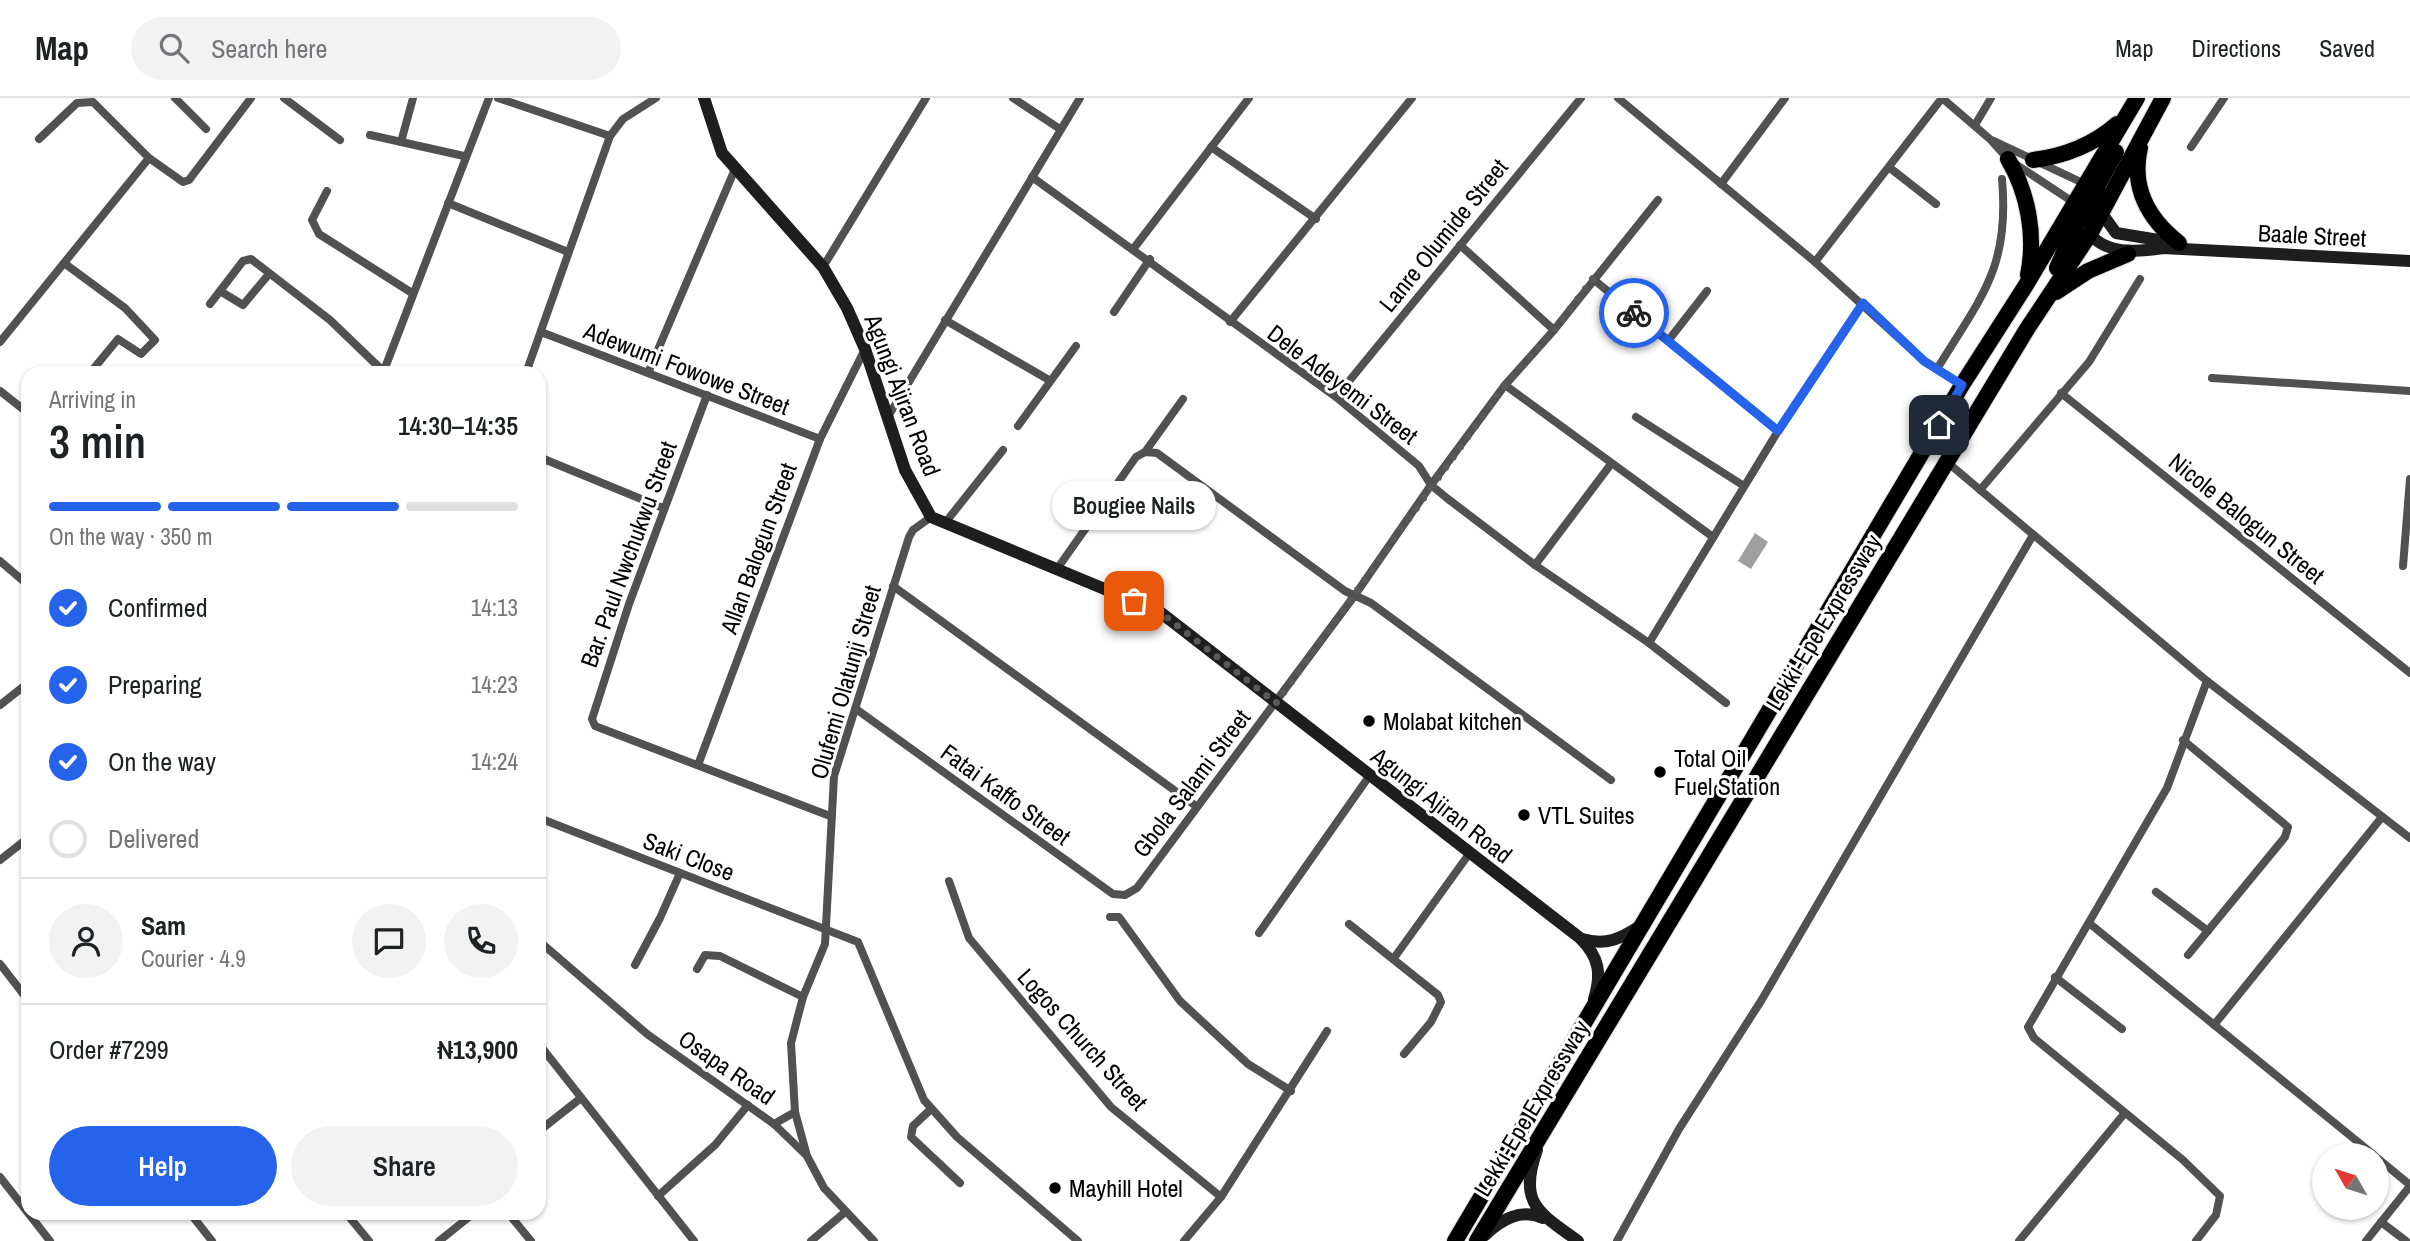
<!DOCTYPE html>
<meta charset="utf-8">
<style>
body{margin:0;font-family:"Archivo Narrow",sans-serif;background:#f2f2f2;color:#202124;height:100vh;display:flex;flex-direction:column;font-size:26px;white-space:nowrap}
*{box-sizing:border-box;margin:0}
p{font-size:23px;color:#757577}
.icon{flex:none;width:38px;height:38px;fill:none;stroke:currentColor;stroke-width:2;stroke-linecap:round;stroke-linejoin:round}
.map{position:relative;flex:1;overflow:hidden}
.drawer{position:absolute;left:21px;top:268px;width:525px;height:854px;display:flex;flex-direction:column;background:#fff;border-radius:21px;box-shadow:0 2px 5px #0004}
.drawer>*{flex:none}
.needle{width:46px;rotate:309deg}
.buttons{position:absolute;left:2312px;top:1045px;display:grid;gap:14px}
.buttons a{display:grid;place-items:center;width:77px;height:77px;border-radius:50%;background:#fff;box-shadow:0 2px 5px #0004;font-size:35px}
.pin{position:absolute;display:grid;place-items:center;width:60px;height:60px;color:#fff;margin:-30px;border-radius:14px;box-shadow:0 4px 10px #0006}
.courier{position:absolute;display:grid;place-items:center;width:70px;height:70px;margin:-35px;border:5px solid #2563eb;border-radius:50%;background:#fff;color:#222;box-shadow:0 2px 9px #0007}
.bubble{position:absolute;height:49px;border-radius:24px;background:#fff;box-shadow:0 2px 5px #0004;font-size:23px;font-weight:600;line-height:49px;text-align:center}
.headline em{font-style:normal;font-weight:600}
.headline div{display:flex;flex-direction:column-reverse}
.headline{display:flex;align-items:center;justify-content:space-between;height:119px;padding:0 28px}
h1{font-size:46px;font-weight:600;line-height:52px}
.bar{display:grid;grid-template-columns:repeat(4,1fr);gap:10px 7px;align-content:center;height:84px;padding:0 28px}
.bar i{height:9px;border-radius:5px;background:#e0e0e0}
.bar .on{background:#2563eb}
.bar p{grid-column:span 4}
.line{display:flex;align-items:center;gap:18px;padding:0 28px;border-top:2px solid #e0e0e0}
.line div{flex:1}
.round{display:grid;place-items:center;flex:none;width:74px;height:74px;border-radius:37px;background:#f2f2f2}
ol{padding:0 28px;list-style:none}
li{display:flex;align-items:center;gap:21px;height:77px}
li p{margin-inline-start:auto}
li .icon{padding:7px;border-radius:50%;background:#2563eb;color:#fff;stroke-width:4}
li:last-child{color:#757577}
li i{width:38px;height:38px;border:4px solid #e0e0e0;border-radius:50%}
.primary-button{display:flex;gap:14px;margin-top:auto;padding:14px 28px}
.primary-button a{flex:1;height:80px;border-radius:42px;background:#2563eb;color:#fff;font-size:28px;font-weight:600;line-height:80px;text-align:center}
.primary-button a+a{background:#f2f2f2;color:#202124}
header{display:flex;align-items:center;gap:42px;box-sizing:border-box;height:98px;padding:0 35px;background:#fff;border-bottom:2px solid #e0e0e0}
header strong{font-size:33px}
nav{display:flex;gap:38px;margin-inline-start:auto;font-size:24px}
.search{width:490px;height:63px;background:#f2f2f2;display:flex;align-items:center;gap:18px;box-sizing:border-box;padding:0 24px;border-radius:38px;color:#757577;font-size:26px}
.map>svg:first-child{display:block}
</style>
<header>
<strong>Map</strong>
<div class="search"><svg class="icon" aria-label="search" viewBox="0 0 24 24"><circle cx="10" cy="10" r="6"/><path d="M15 15l6 6"/></svg>Search here</div>
<nav><a>Map</a><a>Directions</a><a>Saved</a></nav>
</header>
<div class="map">
<svg width="2410" height="1143" viewBox="0 0 2410 1143">
<rect width="100%" height="100%" fill="#fff"/>
<path fill="#9f9f9f" d="M 1755,435 L 1768,444 L 1751,471 L 1738,463 Z"/>
<g fill="none" stroke-linecap="round" stroke-linejoin="round">
<defs>
<g id="highway">
<path d="M 2140,50 C 2131,89 2148,121 2179,145"/>
<path d="M 2008,61 C 2028,95 2036,137 2028,177"/>
<path d="M 2033,62 C 2065,58 2093,47 2117,26"/>
<path d="M 2092,125 L 2098,87 L 2116,54"/>
<path d="M 2057,170 L 2079,120 L 2083,97"/>
<path d="M 2056,194 L 2088,173 L 2128,156"/>
<path d="M 1455,1143 L 1962,287 L 2026,187 L 2137,0"/>
<path d="M 1477,1143 L 2027,231 L 2090,136 L 2163,0"/>
</g>
</defs>
<use href="#highway" stroke="#dbdbdb" stroke-width="18"/>
<g stroke="#515151" stroke-width="8">
<path d="M 175,0 L 206,31"/>
<path d="M 284,0 L 340,42"/>
<path d="M 498,0 L 610,38"/>
<path d="M 1013,0 L 1060,31"/>
<path d="M 1618,0 L 1815,164 L 1924,263 L 1962,287"/>
<path d="M 1942,0 L 1991,42 L 2008,61 L 2073,104"/>
<path d="M 1975,27 L 1991,0"/>
<path d="M 370,37 L 464,58"/>
<path d="M 39,41 L 77,5 L 93,4 L 149,60 L 183,84 L 189,82 L 251,0"/>
<path d="M 1994,43 L 2085,86"/>
<path d="M 401,44 L 413,0"/>
<path d="M 1211,49 L 1316,121"/>
<path d="M 2191,49 L 2224,0"/>
<path d="M 1890,70 L 1936,106"/>
<path d="M 1032,79 L 1336,299 L 1419,368 L 1431,387 L 1448,401 L 1535,467 L 1649,545 L 1726,605"/>
<path d="M 1721,86 L 1785,0"/>
<path d="M 327,93 L 312,122 L 319,136 L 412,195"/>
<path d="M 448,105 L 568,154"/>
<path d="M 1460,147 L 1554,232"/>
<path d="M 1134,150 L 1249,0"/>
<path d="M 1815,164 L 1942,0"/>
<path d="M 64,165 L 125,210 L 155,242 L 141,256 L 118,241 L 90,275"/>
<path d="M 823,169 L 926,0"/>
<path d="M 1593,181 L 1778,333"/>
<path d="M 220,193 L 243,207 L 269,176"/>
<path d="M 210,206 L 243,163 L 251,161 L 330,222 L 383,273"/>
<path d="M 1114,214 L 1150,161"/>
<path d="M 945,222 L 1049,282"/>
<path d="M 1230,224 L 1412,0"/>
<path d="M 541,234 L 820,341"/>
<path d="M 1668,243 L 1707,193"/>
<path d="M 0,244 L 149,60"/>
<path d="M 1937,271 C 1981,199 2010,170 2002,81"/>
<path d="M 383,275 L 489,0"/>
<path d="M 526,275 L 610,38 L 623,21 L 656,0"/>
<path d="M 648,275 L 735,71"/>
<path d="M 2212,280 L 2410,293"/>
<path d="M 1505,287 L 1713,439"/>
<path d="M 0,293 L 28,315"/>
<path d="M 2061,295 L 2410,575"/>
<path d="M 707,297 L 629,506 L 592,621 L 595,628 L 830,718"/>
<path d="M 1336,299 L 1581,0"/>
<path d="M 889,317 L 1080,0"/>
<path d="M 1636,319 L 1744,388"/>
<path d="M 1018,328 L 1076,248"/>
<path d="M 1145,354 L 1183,301"/>
<path d="M 539,359 L 663,410"/>
<path d="M 1947,364 L 2207,583 L 2410,740"/>
<path d="M 539,377 L 544,361"/>
<path d="M 1980,392 L 2089,264 L 2140,181"/>
<path d="M 945,425 L 1003,352"/>
<path d="M 0,463 L 28,487"/>
<path d="M 1535,467 L 1611,366"/>
<path d="M 2403,468 L 2410,381"/>
<path d="M 1057,471 L 1136,359 L 1145,354 L 1157,355 L 1345,493 L 1371,505 L 1611,682"/>
<path d="M 893,488 L 1196,708"/>
<path d="M 1649,545 L 1778,333 L 1863,205"/>
<path d="M 0,607 L 28,585"/>
<path d="M 856,611 L 1113,796 L 1125,797 L 1137,790 L 1355,497 L 1431,387 L 1505,287 L 1554,232 L 1658,102"/>
<path d="M 2183,642 L 2288,729 L 2285,739 L 2188,857"/>
<path d="M 698,667 L 820,341 L 865,251"/>
<path d="M 539,720 L 858,844 L 924,1002 L 957,1039 L 1078,1143"/>
<path d="M 0,762 L 28,740"/>
<path d="M 949,783 L 969,840 L 1111,1009 L 1221,1099"/>
<path d="M 2156,794 L 2208,833"/>
<path d="M 1110,819 L 1119,819 L 1180,903 L 1248,966 L 1291,993"/>
<path d="M 2089,825 L 2374,1057"/>
<path d="M 1349,826 L 1438,897 L 1441,904 L 1431,924 L 1404,956"/>
<path d="M 1259,835 L 1370,677"/>
<path d="M 539,843 L 647,936 L 774,1026 L 807,1058 L 824,1090 L 874,1143"/>
<path d="M 1394,860 L 1469,756"/>
<path d="M 0,866 L 28,902"/>
<path d="M 635,867 L 660,820 L 680,775"/>
<path d="M 697,871 L 705,857 L 720,858 L 803,899"/>
<path d="M 2055,879 L 2122,931"/>
<path d="M 2214,927 L 2382,719"/>
<path d="M 539,946 L 694,1143"/>
<path d="M 931,1011 L 913,1028 L 911,1039 L 960,1085"/>
<path d="M 774,1026 L 795,1014"/>
<path d="M 539,1033 L 581,1000"/>
<path d="M 807,1058 L 795,1014 L 791,945 L 803,899 L 825,846 L 834,678 L 909,439 L 913,432 L 931,419"/>
<path d="M 2376,1059 L 2410,1087"/>
<path d="M 0,1079 L 50,1143"/>
<path d="M 658,1098 L 715,1047 L 748,1007"/>
<path d="M 190,1115 L 212,1143"/>
<path d="M 346,1115 L 369,1143"/>
<path d="M 508,1115 L 531,1143"/>
<path d="M 2381,1124 L 2406,1143"/>
<path d="M 439,1143 L 474,1115"/>
<path d="M 811,1143 L 844,1115"/>
<path d="M 1184,1143 L 1221,1099 L 1327,933"/>
<path d="M 1617,1143 L 1679,1031 L 1761,903 L 2033,437"/>
<path d="M 2019,1143 L 2124,1016"/>
<path d="M 2196,1143 L 2216,1117 L 2220,1098 L 2183,1062 L 2034,940 L 2028,929 L 2167,690 L 2207,583"/>
<path d="M 2366,1143 L 2410,1088"/>
</g>
<g stroke="#1e1e1e" stroke-width="12">
<path d="M 704,0 L 722,55 L 823,169 L 847,210 L 865,251 L 905,372 L 931,419 L 1160,514 L 1580,840 C 1599,859 1602,875 1594,901"/>
<path d="M 2098,110 L 2116,135 L 2177,145"/>
<path d="M 2076,113 C 2092,156 2125,156 2163,150 L 2410,163"/>
<path d="M 1582,841 C 1606,848 1620,841 1640,828"/>
<path d="M 1537,1052 C 1518,1105 1538,1114 1578,1143"/>
<path d="M 1485,1137 C 1501,1122 1520,1110 1543,1120"/>
</g>
<use href="#highway" stroke="#000" stroke-width="16"/>
</g>
<g fill="none" stroke-linecap="round" stroke-linejoin="round">
<path stroke="#595959" stroke-width="7" stroke-dasharray="0 12.6" d="M 1134,503 L 1160,514 L 1276,605 L 1505,287 L 1554,232 L 1593,181 L 1634,215"/>
<path stroke="#2563eb" stroke-width="9" d="M 1634,215 L 1778,333 L 1863,205 L 1924,263 L 1962,287 L 1939,327"/>
</g>
<g fill="#000" stroke="#fff" stroke-width="2.5">
<circle cx="1369" cy="623" r="7"/>
<circle cx="1660" cy="674" r="7"/>
<circle cx="1524" cy="717" r="7"/>
<circle cx="1055" cy="1090" r="7"/>
</g>
<g text-anchor="middle" dominant-baseline="central" stroke-width="6" stroke-linejoin="round" paint-order="stroke">
<g font-size="24" fill="#000" stroke="#fff">
<text transform="translate(1443 137) rotate(-51)">Lanre Olumide Street</text>
<text transform="translate(2312 137) rotate(3)">Baale Street</text>
<text transform="translate(687 270) rotate(21)">Adewumi Fowowe Street</text>
<text transform="translate(1343 286) rotate(37)">Dele Adeyemi Street</text>
<text transform="translate(903 297) rotate(69)">Agungi Ajiran Road</text>
<text transform="translate(2247 420) rotate(39)">Nicole Balogun Street</text>
<text transform="translate(758 450) rotate(-70)">Allan Balogun Street</text>
<text transform="translate(628 456) rotate(-70)">Bar. Paul Nwchukwu Street</text>
<text transform="translate(1823 524) rotate(-59)">Lekki-Epe Expressway</text>
<text transform="translate(845 584) rotate(-74)">Olufemi Olatunji Street</text>
<text transform="translate(1191 685) rotate(-53)">Gbola Salami Street</text>
<text transform="translate(1006 696) rotate(36)">Fatai Kaffo Street</text>
<text transform="translate(1442 707) rotate(38)">Agungi Ajiran Road</text>
<text transform="translate(689 758) rotate(21)">Saki Close</text>
<text transform="translate(1083 941) rotate(48)">Logos Church Street</text>
<text transform="translate(727 969) rotate(35)">Osapa Road</text>
<text transform="translate(1531 1010) rotate(-59)">Lekki-Epe Expressway</text>
</g>
<g font-size="24" fill="#000" stroke="#fff" text-anchor="start">
<text x="1383" y="623">Molabat kitchen</text>
<text x="1674" y="660">Total Oil<tspan x="1674" dy="28">Fuel Station</tspan></text>
<text x="1538" y="717">VTL Suites</text>
<text x="1069" y="1090">Mayhill Hotel</text>
</g>
</g>
</svg>
<div class="buttons">
<a><svg class="needle" viewBox="-14 -14 28 28"><path d="M0-13l5 13h-10z" fill="#e53935"/><path d="M0 13l5-13h-10z" fill="#757577"/></svg></a>
</div>
<div class="pin" style="left:1134px;top:503px;background:#ea580c"><svg class="icon" aria-label="bag" viewBox="0 0 24 24"><path d="M5 8h14l-1 12H6zM9 8a3 3 0 0 1 6 0"/></svg></div>
<div class="pin" style="left:1939px;top:327px;background:#1f2937"><svg class="icon" aria-label="home" viewBox="0 0 24 24"><path d="M3 11l9-7 9 7M6 9v11h12V9"/></svg></div>
<div class="courier" style="left:1634px;top:215px"><svg class="icon" aria-label="bike" viewBox="0 0 24 24"><circle cx="6" cy="16" r="4"/><circle cx="18" cy="16" r="4"/><path d="M6 16l4-8h5l3 8M10 8l3 8H6M13 5h3"/></svg></div>
<div class="bubble" style="left:1052px;top:383px;width:164px">Bougiee Nails</div>
<section class="drawer">
<div class="headline"><div><h1>3 min</h1><p>Arriving in</p></div><em>14:30–14:35</em></div>
<div class="bar"><i class="on"></i><i class="on"></i><i class="on"></i><i></i><p>On the way · 350 m</p></div>
<ol>
<li><svg class="icon" aria-label="check" viewBox="0 0 24 24"><path d="M5 12l5 5 9-10"/></svg>Confirmed<p>14:13</p></li>
<li><svg class="icon" aria-label="check" viewBox="0 0 24 24"><path d="M5 12l5 5 9-10"/></svg>Preparing<p>14:23</p></li>
<li><svg class="icon" aria-label="check" viewBox="0 0 24 24"><path d="M5 12l5 5 9-10"/></svg>On the way<p>14:24</p></li>
<li><i></i>Delivered</li>
</ol>
<div class="line" style="height:126px"><a class="round"><svg class="icon" aria-label="person" viewBox="0 0 24 24"><circle cx="12" cy="8" r="4"/><path d="M4 21q1-7 8-7t8 7"/></svg></a><div><b>Sam</b><p>Courier · 4.9</p></div><a class="round"><svg class="icon" aria-label="chat" viewBox="0 0 24 24"><path d="M4 5h16v11H9l-5 4z"/></svg></a><a class="round"><svg class="icon" aria-label="phone" viewBox="0 0 24 24"><path d="M5 4h4l2 5-3 2q2 4 5 5l2-3 5 2v4C11 20 4 13 5 4z"/></svg></a></div>
<div class="line" style="height:91px"><div>Order #7299</div><b>₦13,900</b></div>
<div class="primary-button"><a>Help</a><a>Share</a></div>
</section>
</div>
